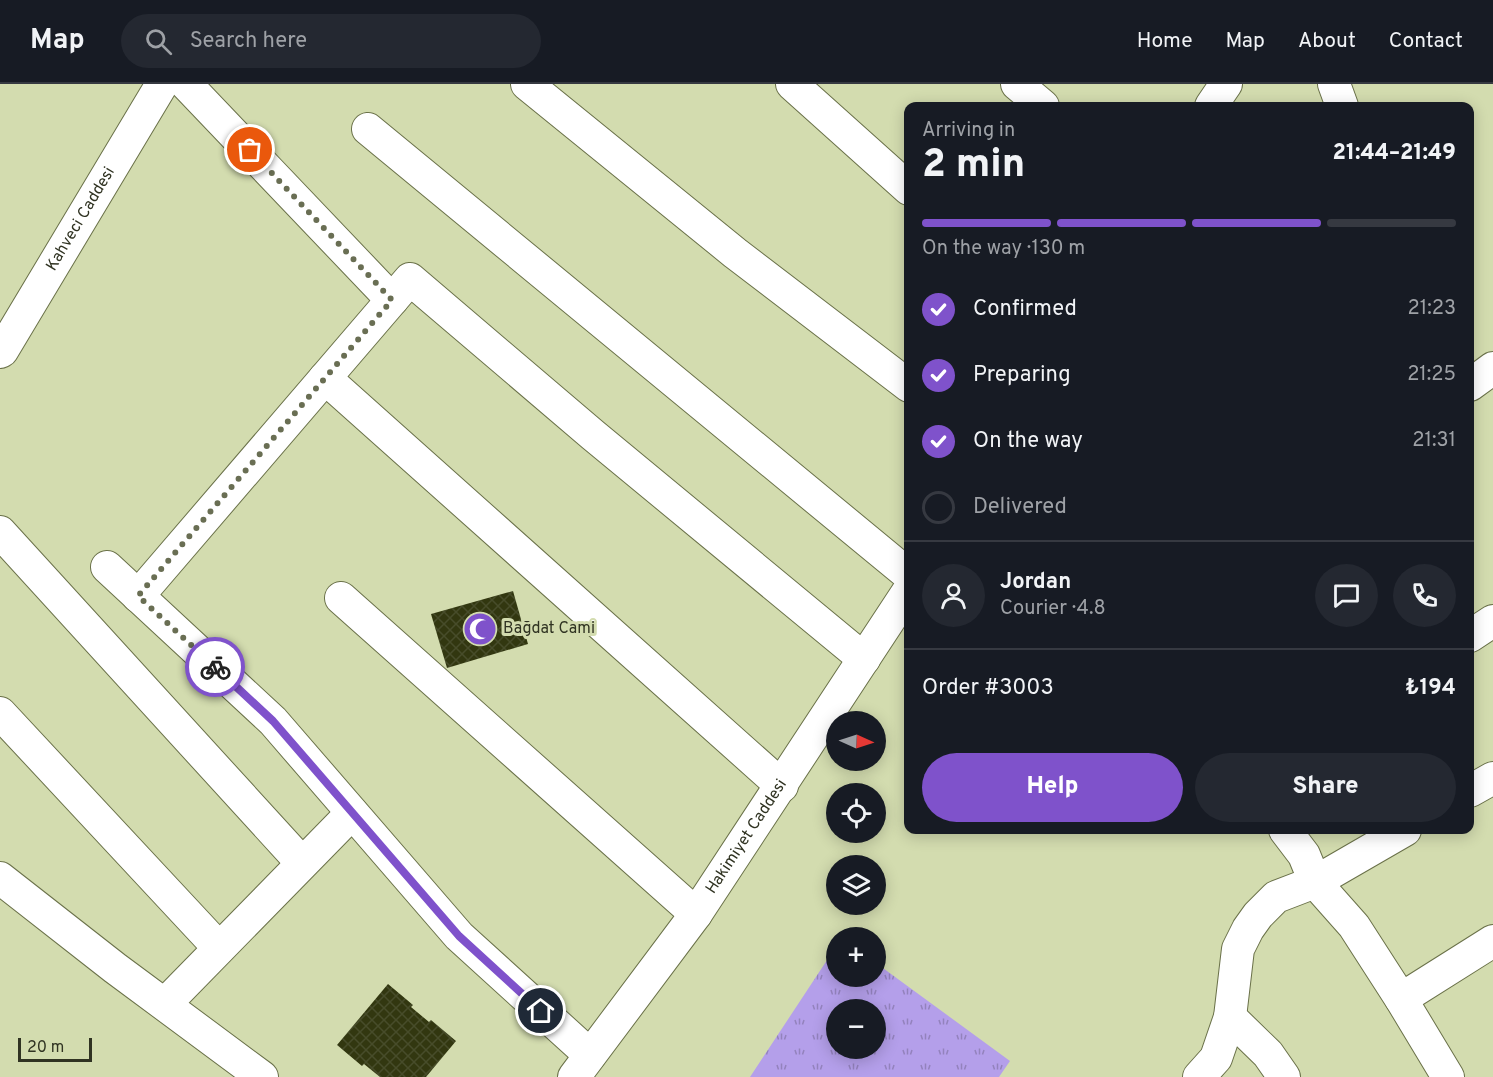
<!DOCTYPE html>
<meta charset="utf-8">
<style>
body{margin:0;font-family:Overpass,sans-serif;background:#242831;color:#f1f3f6;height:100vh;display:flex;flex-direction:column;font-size:22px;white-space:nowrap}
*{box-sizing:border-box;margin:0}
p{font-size:20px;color:#9ea1a6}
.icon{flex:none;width:33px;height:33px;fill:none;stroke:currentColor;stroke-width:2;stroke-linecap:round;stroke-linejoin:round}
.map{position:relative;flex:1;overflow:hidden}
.side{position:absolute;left:904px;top:18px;width:570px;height:732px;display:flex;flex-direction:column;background:#171b24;border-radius:12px;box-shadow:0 3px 15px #0003}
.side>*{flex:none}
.needle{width:39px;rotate:93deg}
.controls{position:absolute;left:826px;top:627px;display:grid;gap:12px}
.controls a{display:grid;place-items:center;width:60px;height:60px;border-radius:50%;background:#171b24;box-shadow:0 3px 15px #0003;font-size:30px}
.scale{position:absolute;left:18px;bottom:15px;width:74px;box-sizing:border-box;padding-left:6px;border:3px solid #303322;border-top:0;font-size:16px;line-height:21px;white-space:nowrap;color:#303322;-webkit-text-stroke:4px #d3dcaf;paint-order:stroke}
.pin{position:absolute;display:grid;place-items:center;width:51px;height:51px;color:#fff;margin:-26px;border:3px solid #fff;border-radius:50%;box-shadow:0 2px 6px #0007}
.courier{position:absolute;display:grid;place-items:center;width:60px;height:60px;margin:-30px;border:4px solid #7f52cb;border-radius:50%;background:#fff;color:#222;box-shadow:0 2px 8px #0007}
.summary em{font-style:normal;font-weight:800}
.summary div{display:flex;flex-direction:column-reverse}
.summary{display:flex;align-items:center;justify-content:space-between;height:102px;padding:0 18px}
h1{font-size:39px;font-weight:800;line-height:45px}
.bar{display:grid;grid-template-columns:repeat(4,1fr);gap:9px 6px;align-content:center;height:72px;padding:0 18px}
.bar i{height:8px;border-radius:4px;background:#363941}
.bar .current{background:#7f52cb}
.bar p{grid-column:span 4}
.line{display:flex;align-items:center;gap:15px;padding:0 18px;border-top:2px solid #363941}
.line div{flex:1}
.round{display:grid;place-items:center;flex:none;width:63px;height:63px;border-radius:32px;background:#242831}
ol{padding:0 18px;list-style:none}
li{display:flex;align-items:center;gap:18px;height:66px}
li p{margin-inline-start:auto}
li .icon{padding:6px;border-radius:50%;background:#7f52cb;color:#fff;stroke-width:4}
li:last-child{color:#9ea1a6}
li i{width:33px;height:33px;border:3px solid #363941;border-radius:50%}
.action{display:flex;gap:12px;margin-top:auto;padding:12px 18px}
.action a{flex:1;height:69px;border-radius:36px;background:#7f52cb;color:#fff;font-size:24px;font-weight:800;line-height:69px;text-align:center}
.action a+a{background:#242831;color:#f1f3f6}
header{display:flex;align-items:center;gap:36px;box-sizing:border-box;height:84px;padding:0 30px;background:#171b24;border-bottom:2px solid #363941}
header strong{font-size:28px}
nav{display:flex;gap:33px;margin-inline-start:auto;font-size:21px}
.search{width:420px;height:54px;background:#242831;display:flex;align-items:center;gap:15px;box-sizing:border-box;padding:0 21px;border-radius:33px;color:#9ea1a6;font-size:22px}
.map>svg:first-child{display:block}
</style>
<header>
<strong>Map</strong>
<div class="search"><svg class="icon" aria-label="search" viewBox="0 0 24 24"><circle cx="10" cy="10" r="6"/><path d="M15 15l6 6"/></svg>Search here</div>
<nav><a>Home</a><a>Map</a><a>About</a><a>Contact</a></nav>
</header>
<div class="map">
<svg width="1493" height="993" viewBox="0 0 1493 993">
<defs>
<pattern id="park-tufts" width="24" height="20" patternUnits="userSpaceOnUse" patternTransform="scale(1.5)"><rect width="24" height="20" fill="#b49fea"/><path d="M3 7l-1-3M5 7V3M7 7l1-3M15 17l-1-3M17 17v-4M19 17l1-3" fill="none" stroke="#9382bd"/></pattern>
<pattern id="building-cross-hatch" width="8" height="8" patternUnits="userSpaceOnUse" patternTransform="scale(1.5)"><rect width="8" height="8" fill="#323710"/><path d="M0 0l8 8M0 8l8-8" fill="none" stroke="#474c2a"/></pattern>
</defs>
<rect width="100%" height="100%" fill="#d3dcaf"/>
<path fill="url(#park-tufts)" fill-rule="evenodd" d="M 837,861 L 837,892 L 876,892 L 876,879 L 1010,977 L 999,993 L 750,993 ZM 837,926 L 876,926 L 876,964 L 837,964 Z"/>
<g fill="url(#building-cross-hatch)">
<path d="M 513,507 L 528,560 L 447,584 L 431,530 Z"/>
<path d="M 388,900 L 413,921 L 411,923 L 429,938 L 431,936 L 456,957 L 426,993 L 380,993 L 364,980 L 362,982 L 337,961 Z"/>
</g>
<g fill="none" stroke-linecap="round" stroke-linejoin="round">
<defs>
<g id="minor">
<path d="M 186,0 L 392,216"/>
<path d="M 527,0 L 735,169 L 909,302"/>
<path d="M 792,0 L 909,105"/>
<path d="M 1017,0 L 1043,22"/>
<path d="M 1334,0 L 1342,22"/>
<path d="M 1211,22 L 1226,0"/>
<path d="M 368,45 L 909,491"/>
<path id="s1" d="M 0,268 L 2,267 L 162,0"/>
<path d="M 325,294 L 782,702"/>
<path d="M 1470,301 L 1493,284"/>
<path d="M 0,448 L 302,779"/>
<path d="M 107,483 L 273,637 L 459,852 L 590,971"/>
<path d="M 138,512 L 410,195 L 593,351 L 864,575"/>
<path d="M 341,514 L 696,830"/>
<path d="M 1470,552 L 1493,537"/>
<path d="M 0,629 L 219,864"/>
<path d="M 1470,707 L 1493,694"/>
<path d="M 1285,746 L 1304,771 L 1315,798 L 1354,842 L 1401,915 L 1448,993"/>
<path d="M 0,794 L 115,884 L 262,993"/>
<path d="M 1401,915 L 1493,857"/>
<path d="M 165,920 L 352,729"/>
<path d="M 1230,933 L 1268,970 L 1284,993"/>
<path id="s2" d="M 574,993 L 696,830 L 909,506"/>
<path d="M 1199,993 L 1216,974 L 1230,933 L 1238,865 L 1248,845 L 1258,831 L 1276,813 L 1315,798 L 1405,746"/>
</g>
</defs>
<use href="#minor" stroke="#6a7149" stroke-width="34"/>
<use href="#minor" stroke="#fff" stroke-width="32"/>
</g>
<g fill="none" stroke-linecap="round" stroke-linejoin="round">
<path stroke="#696e53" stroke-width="6" stroke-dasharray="0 10.8" d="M 215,583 L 138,512 L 392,216 L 250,66"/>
<path stroke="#7f52cb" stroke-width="8" d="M 215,583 L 273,637 L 459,852 L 541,927"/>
</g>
<defs>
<symbol id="mosque-disc" viewBox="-11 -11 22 22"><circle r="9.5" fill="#7f52cb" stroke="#d3dcaf"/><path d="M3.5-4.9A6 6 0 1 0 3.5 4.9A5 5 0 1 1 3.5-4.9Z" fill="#fff"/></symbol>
</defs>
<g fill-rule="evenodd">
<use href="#mosque-disc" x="461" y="526" width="38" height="38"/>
</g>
<g text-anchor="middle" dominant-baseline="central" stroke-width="6" stroke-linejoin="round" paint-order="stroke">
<g font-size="16" fill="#303322" stroke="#d3dcaf">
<text stroke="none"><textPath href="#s1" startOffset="156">Kahveci Caddesi</textPath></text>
<text stroke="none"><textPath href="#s2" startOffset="296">Hakimiyet Caddesi</textPath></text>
</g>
<g font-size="16" fill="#303322" stroke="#d3dcaf" text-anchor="start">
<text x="503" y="545">Bağdat Cami</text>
</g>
</g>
</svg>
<div class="controls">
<a><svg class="needle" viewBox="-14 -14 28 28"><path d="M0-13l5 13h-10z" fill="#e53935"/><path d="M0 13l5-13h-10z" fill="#9ea1a6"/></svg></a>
<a><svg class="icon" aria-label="locate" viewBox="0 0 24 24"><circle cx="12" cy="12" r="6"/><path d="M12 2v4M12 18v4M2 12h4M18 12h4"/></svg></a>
<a><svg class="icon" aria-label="layers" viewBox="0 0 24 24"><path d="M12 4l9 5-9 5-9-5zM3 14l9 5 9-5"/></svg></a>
<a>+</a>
<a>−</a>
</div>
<div class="scale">20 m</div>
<div class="pin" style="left:250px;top:66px;background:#ea580c"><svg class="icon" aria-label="bag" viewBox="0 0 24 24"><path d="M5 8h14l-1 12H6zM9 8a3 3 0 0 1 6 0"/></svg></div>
<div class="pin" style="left:541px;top:927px;background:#1f2937"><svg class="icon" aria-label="home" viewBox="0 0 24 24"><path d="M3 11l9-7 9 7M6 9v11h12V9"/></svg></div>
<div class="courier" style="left:215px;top:583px"><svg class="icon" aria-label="bike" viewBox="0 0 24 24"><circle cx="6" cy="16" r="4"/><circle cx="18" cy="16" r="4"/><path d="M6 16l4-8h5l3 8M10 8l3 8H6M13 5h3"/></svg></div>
<section class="side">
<div class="summary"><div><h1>2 min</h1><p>Arriving in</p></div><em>21:44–21:49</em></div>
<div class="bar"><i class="current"></i><i class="current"></i><i class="current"></i><i></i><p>On the way · 130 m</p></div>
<ol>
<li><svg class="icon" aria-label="check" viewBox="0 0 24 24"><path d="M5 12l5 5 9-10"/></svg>Confirmed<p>21:23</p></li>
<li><svg class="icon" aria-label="check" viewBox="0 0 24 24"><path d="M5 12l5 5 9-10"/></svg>Preparing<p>21:25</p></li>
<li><svg class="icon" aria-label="check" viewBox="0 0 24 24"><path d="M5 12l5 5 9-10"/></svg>On the way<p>21:31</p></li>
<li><i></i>Delivered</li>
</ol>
<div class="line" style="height:108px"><a class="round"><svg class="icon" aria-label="person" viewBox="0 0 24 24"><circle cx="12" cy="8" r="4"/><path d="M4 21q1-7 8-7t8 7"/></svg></a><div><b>Jordan</b><p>Courier · 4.8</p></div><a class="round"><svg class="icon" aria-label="chat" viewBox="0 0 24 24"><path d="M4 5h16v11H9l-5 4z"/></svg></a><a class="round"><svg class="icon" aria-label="phone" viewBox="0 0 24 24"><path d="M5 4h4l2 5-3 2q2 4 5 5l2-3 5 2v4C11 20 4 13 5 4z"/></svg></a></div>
<div class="line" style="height:78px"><div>Order #3003</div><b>₺194</b></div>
<div class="action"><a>Help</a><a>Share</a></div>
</section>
</div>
